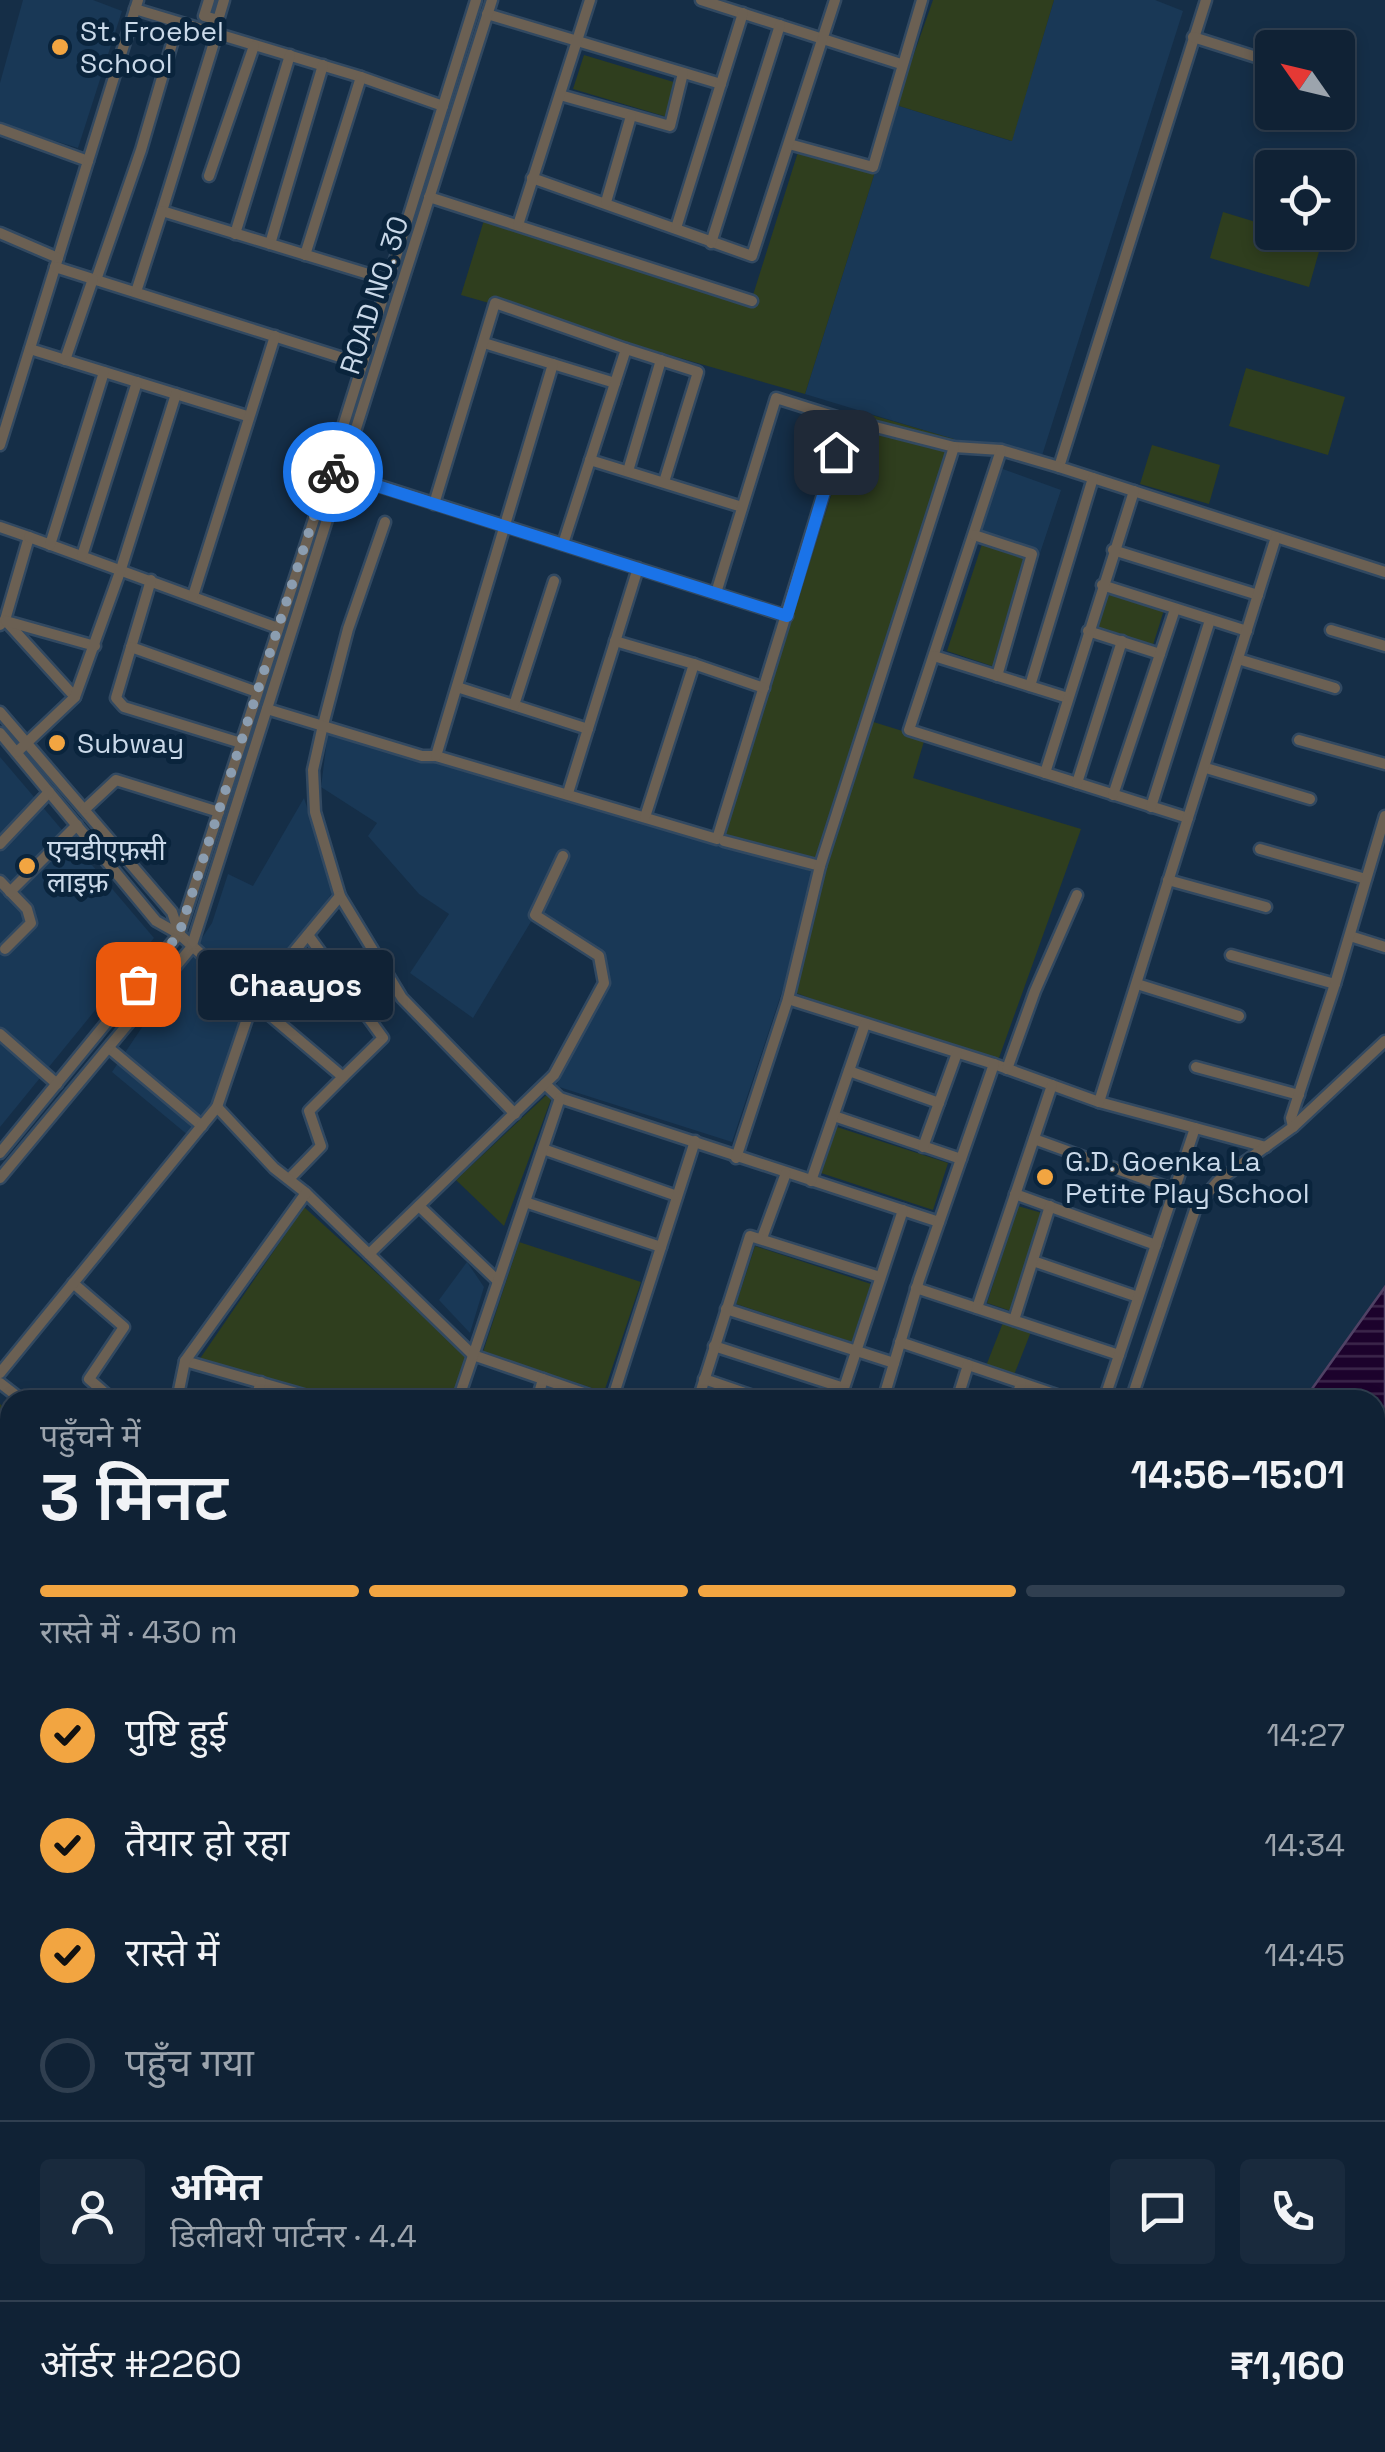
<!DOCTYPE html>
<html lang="hi">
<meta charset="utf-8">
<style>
body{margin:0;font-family:"Space Grotesk","Noto Sans Devanagari",sans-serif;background:#192a3d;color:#f1f3f6;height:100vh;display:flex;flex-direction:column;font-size:38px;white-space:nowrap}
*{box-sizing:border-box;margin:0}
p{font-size:32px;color:#9ca4ad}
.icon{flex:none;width:55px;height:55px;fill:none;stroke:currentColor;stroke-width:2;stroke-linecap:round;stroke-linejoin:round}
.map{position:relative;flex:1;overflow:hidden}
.side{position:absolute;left:0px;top:1390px;width:1385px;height:1062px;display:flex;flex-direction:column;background:#102235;border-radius:30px 30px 0 0;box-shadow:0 5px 15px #0003,0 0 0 2px #303f50}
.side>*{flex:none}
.needle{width:65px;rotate:304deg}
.buttons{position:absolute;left:1255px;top:30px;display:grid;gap:20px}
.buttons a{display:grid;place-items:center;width:100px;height:100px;border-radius:10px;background:#102235;box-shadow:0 5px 15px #0003,0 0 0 2px #303f50;font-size:50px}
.pin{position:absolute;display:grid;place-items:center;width:85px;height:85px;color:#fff;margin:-42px;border-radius:20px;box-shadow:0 5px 15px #0006}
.courier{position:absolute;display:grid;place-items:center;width:100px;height:100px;margin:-50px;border:8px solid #1a73e8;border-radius:50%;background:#fff;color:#222;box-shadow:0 2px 12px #0007}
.bubble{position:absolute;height:70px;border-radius:10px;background:#102235;box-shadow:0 5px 15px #0003,0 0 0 2px #303f50;font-size:32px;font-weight:600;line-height:70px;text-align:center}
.overview em{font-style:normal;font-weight:600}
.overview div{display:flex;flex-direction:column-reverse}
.overview{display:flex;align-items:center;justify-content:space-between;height:170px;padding:0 40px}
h1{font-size:65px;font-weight:600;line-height:75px}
.bar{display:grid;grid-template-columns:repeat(4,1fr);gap:15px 10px;align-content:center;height:120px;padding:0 40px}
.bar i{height:12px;border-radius:8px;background:#303f50}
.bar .current{background:#f2a541}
.bar p{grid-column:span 4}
.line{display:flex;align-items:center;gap:25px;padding:0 40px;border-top:2px solid #303f50}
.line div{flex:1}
.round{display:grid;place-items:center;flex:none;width:105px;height:105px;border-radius:10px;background:#192a3d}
ol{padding:0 40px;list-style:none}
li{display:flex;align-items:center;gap:30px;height:110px}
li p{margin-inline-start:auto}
li .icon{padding:10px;border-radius:50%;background:#f2a541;color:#111;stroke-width:4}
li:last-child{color:#9ca4ad}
li i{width:55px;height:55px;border:5px solid #303f50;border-radius:50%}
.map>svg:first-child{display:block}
</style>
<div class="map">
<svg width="1385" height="2452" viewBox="0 0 1385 2452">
<defs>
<pattern id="water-rules" width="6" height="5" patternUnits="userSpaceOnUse" patternTransform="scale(2.5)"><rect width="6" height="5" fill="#1c022c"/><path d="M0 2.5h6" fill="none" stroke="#3c264b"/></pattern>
</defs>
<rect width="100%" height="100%" fill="#152e47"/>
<g fill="#193856">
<path d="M 23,0 L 93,0 L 122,11 L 78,148 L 0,124 L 0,83 Z"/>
<path d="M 1054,0 L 1155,0 L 1183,11 L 1039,465 L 805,394 L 896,105 L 1011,141 Z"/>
<path d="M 989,464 L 1061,490 L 1038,559 L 967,536 Z"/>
<path d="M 328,732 L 821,874 L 732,1142 L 556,1086 L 586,1028 L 608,965 L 535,915 L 473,1018 L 410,973 L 449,914 L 419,894 L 368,836 L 377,823 L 321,787 Z"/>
<path d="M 0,757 L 154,938 L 0,1127 Z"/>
<path d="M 304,798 L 334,890 L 253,1007 L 214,1118 L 189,1136 L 112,1072 L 212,923 L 228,874 L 253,886 Z"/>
<path d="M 467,1262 L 484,1287 L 470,1333 L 439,1300 Z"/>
</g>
<g fill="#2f3e1e">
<path d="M 933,0 L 1054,0 L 1012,141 L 896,105 Z"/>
<path d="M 584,55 L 677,83 L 667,117 L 573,89 Z"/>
<path d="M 798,152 L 875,172 L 805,394 L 461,295 L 485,217 L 753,295 Z"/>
<path d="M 1223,212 L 1272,227 L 1272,232 L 1292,233 L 1322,241 L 1309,287 L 1210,258 Z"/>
<path d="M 1246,368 L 1345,397 L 1328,455 L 1229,426 Z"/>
<path d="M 858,411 L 954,439 L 867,720 L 925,738 L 913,778 L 1081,829 L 995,1069 L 786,989 L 821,874 L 720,845 Z"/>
<path d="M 1152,445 L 1220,465 L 1209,504 L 1140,484 Z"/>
<path d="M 983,541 L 1038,559 L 1001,669 L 947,651 Z"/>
<path d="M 1108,593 L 1164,610 L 1153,645 L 1097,628 Z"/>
<path d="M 556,1086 L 504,1226 L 456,1180 Z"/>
<path d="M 837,1127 L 948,1163 L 933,1210 L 821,1173 Z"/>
<path d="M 1018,1206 L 1042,1213 L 1011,1311 L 987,1303 Z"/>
<path d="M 304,1207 L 467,1355 L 452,1400 L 339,1400 L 199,1360 Z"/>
<path d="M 519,1242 L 641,1282 L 604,1392 L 483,1352 Z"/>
<path d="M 755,1246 L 871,1284 L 852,1342 L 736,1304 Z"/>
<path d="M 1004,1320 L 1032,1329 L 1014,1375 L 986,1366 Z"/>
<path d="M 0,1404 L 10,1413 L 10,1608 L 0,1600 Z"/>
<path d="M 10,1750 L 10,1914 L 0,1926 L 0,1761 Z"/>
</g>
<g fill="url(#water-rules)" stroke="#504265" stroke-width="2.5">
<path d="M 1385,1287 L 1385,1499 L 1375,1512 L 1375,1400 L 1304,1400 Z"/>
<path d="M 1012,2443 L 1147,2443 L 1148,2452 L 1013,2452 Z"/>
</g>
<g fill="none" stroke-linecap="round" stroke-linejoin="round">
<defs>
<g id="minor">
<path d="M 209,0 L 204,16 L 218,20 L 224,0"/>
<path d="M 701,0 L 901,64"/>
<path d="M 1206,0 L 1059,467 L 1385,572"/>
<path d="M 135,9 L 361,77 L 443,106"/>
<path d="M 487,14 L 721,84"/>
<path d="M 1193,37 L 1272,62"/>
<path d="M 560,95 L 670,126 L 683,73"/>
<path d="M 0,129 L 88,161 L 0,445"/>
<path d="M 789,144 L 873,167 L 922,0"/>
<path d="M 88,161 L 138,0"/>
<path d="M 209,176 L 254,46"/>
<path d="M 532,178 L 752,256 L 835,0"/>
<path d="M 429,197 L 752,301"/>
<path d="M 606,202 L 631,116"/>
<path d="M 162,211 L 216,36"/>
<path d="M 518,225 L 590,0"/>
<path d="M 676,228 L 743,13"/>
<path d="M 0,233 L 58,258"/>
<path d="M 235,234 L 290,55"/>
<path d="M 711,243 L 780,25"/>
<path d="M 270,244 L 323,65"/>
<path d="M 305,255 L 361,77"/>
<path d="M 55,267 L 362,364"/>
<path d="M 96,280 L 141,150 L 178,23"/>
<path d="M 136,292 L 162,211 L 388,280"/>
<path d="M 484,343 L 615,383"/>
<path d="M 30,349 L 247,416"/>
<path d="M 626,349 L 698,372 L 664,482"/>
<path d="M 65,360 L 93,279"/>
<path d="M 856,422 L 954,447 L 1001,450 L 1059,467"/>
<path d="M 1001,450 L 909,730 L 1188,818"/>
<path d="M 590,460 L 742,507"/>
<path d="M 628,471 L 661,360"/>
<path d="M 336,472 L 787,616"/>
<path d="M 434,504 L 495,303 L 626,349 L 563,544"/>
<path d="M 385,522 L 348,629 L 323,725 L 313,770 L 315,812 L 340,896 L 402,998 L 515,1114"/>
<path d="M 0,527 L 29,537 L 5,620 L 0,625"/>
<path d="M 974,535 L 1032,554 L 997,676"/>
<path d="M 29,537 L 278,628"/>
<path d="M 50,545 L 104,372"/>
<path d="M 1113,550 L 1258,595"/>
<path d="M 82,556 L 137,382"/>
<path d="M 151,580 L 116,698 L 124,707 L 241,743"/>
<path d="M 1102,585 L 1247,631"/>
<path d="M 193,596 L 275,336"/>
<path d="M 5,620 L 75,697"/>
<path d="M 6,621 L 95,646"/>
<path d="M 1331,630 L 1385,646"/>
<path d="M 1088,631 L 1160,654"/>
<path d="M 615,641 L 694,664"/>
<path d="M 131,647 L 257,692"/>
<path d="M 934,656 L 1068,698"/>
<path d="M 1238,659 L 1335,688"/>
<path d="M 1030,686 L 1093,478"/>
<path d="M 457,687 L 588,729"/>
<path d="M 514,705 L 554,581"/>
<path d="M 267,709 L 422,756 L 436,756 L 717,839 L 846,420 L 776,398 L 716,593"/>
<path d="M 0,712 L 172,912 L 179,933"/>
<path d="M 0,733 L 156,921 L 179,934 L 253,1001 L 343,1077 L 309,1111 L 321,1146 L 289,1179"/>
<path d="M 1299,740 L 1385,764"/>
<path d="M 17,752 L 75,697 L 121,569 L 176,394"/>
<path d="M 436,756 L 553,364"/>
<path d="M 1206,768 L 1310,799"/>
<path d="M 1045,773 L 1134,491"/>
<path d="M 1077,783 L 1122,641"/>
<path d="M 568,793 L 638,568"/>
<path d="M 1113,795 L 1175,609"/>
<path d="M 1151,807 L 1210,620"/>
<path d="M 85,809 L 116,780 L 219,812"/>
<path d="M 645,817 L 694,664 L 764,688"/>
<path d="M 724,841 L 820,866"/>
<path d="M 0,844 L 49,792"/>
<path d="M 1260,849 L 1366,879"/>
<path d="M 1168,880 L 1266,907"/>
<path d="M 0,881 L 27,909 L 31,923 L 5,949"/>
<path d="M 10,892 L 77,825"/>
<path d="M 308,935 L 383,1038 L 343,1077"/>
<path d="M 1350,936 L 1385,947"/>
<path d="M 1231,955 L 1335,984"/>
<path d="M 1137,984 L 1239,1016"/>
<path d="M 788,999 L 994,1064 L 1099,1102 L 1266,1147"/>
<path d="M 0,1034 L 57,1084"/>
<path d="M 109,1048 L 202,1126"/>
<path d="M 1196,1067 L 1299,1095"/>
<path d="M 1007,1069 L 1035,991 L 1077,895"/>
<path d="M 849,1071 L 939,1103"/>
<path d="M 545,1084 L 560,1098 L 939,1222"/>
<path d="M 1099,1102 L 1276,537"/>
<path d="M 217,1107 L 274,1168 L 306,1193 L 473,1355 L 604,1400"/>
<path d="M 834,1116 L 961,1159"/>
<path d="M 1293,1127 L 1291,1118 L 1335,984 L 1385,816"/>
<path d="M 1034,1139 L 1175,1190"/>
<path d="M 923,1147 L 957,1053"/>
<path d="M 543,1149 L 677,1196"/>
<path d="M 0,1153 L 179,934 L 316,513 L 476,0"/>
<path d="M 736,1158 L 788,999 L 820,866 L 954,447"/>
<path d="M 0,1178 L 191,948 L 492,0"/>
<path d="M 811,1181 L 865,1024"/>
<path d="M 1015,1194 L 1156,1245"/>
<path d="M 525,1202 L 661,1247"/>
<path d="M 419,1206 L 498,1281"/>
<path d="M 762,1238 L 786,1173"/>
<path d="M 369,1254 L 554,1075 L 604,983 L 599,956 L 535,915 L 563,856"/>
<path d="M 1033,1261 L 1138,1297"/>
<path d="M 73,1283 L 124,1327 L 89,1379 L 113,1400"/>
<path d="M 916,1288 L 1119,1355"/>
<path d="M 977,1308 L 1052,1085"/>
<path d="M 726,1309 L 894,1363"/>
<path d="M 1014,1320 L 1050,1206"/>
<path d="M 900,1342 L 1072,1400"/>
<path d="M 714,1346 L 844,1388"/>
<path d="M 185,1361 L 321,1400"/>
<path d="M 0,1373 L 217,1107 L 253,1001 L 340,896"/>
<path d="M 704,1379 L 765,1400"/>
<path d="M 0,1383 L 22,1400"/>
<path d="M 177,1400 L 185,1361 L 306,1193"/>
<path d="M 255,1400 L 261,1382"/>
<path d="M 458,1400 L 560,1098"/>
<path d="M 537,1400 L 543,1379"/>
<path d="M 612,1400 L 695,1141"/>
<path d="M 698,1400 L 750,1236 L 880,1277"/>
<path d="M 840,1400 L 903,1210"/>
<path d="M 883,1400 L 919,1280 L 994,1064"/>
<path d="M 957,1400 L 968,1365"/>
<path d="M 1016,1400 L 1021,1383"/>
<path d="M 1104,1400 L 1195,1128"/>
<path d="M 1131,1400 L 1196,1207 L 1218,1181 L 1293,1127 L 1385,1041"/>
<path d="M 1375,1562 L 1385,1548"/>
<path d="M 1375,1618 L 1385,1625"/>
<path d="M 1375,1724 L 1385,1710"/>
<path d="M 1375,1782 L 1385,1767"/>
<path d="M 1375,1829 L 1385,1815"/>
<path d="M 1375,1886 L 1385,1872"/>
<path d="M 1375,1899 L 1385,1906"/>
<path d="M 1375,1946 L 1385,1932"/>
<path d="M 0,1992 L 10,1981"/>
<path d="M 1375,2044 L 1385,2023"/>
<path d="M 1375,2083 L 1385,2091"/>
<path d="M 0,2145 L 10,2134"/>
<path d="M 1375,2173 L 1385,2178"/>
<path d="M 0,2259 L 10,2248"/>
<path d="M 1375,2305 L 1385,2290"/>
<path d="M 0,2371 L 10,2360"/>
<path d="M 1375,2389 L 1385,2396"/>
<path d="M 0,2418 L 10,2428"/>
<path d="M 1375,2431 L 1385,2417"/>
<path d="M 26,2442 L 36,2452"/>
<path d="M 268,2442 L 279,2452"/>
<path d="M 400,2442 L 411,2452"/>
<path d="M 467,2442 L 478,2452"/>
<path d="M 969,2442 L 970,2452"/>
<path d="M 1167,2442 L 1167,2452"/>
<path d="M 1239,2442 L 1253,2452"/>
<path d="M 1300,2442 L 1314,2452"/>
<path d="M 132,2452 L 141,2442"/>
<path d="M 178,2452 L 187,2442"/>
<path d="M 247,2452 L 256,2442"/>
<path d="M 307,2452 L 316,2442"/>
<path d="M 343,2452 L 346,2449 L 350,2452"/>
<path d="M 587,2452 L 595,2442"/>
<path d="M 688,2452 L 697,2442"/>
<path d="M 775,2452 L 784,2442"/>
<path d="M 1360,2452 L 1367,2442"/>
</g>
</defs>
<use href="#minor" stroke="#324961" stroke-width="15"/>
<use href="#minor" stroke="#6b6053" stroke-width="10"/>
</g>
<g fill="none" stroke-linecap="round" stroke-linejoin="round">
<path stroke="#8b9db0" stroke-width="10" stroke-dasharray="0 18" d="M 138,984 L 179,934 L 329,470 L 333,472"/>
<path stroke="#1a73e8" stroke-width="12" d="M 333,472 L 787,616 L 836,452"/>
</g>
<g fill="#f2a541" stroke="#0a243c" stroke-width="4">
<circle cx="60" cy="47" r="10"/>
<circle cx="57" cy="743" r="10"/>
<circle cx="27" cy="866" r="10"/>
<circle cx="1045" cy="1177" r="10"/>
</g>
<g text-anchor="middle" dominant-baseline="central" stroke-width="10" stroke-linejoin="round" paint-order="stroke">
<g font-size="28" fill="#cad9e9" stroke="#0a243c" text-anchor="start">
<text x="80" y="31">St. Froebel<tspan x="80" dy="32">School</tspan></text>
<text x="77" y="743">Subway</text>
<text x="47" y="850">एचडीएफ़सी<tspan x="47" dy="32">लाइफ़</tspan></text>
<text x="1065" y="1161">G.D. Goenka La<tspan x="1065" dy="32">Petite Play School</tspan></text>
</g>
<g font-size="28" fill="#cad9e9" stroke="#0a243c">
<text transform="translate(374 295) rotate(-72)">ROAD NO. 30</text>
</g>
</g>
</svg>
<div class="buttons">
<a><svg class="needle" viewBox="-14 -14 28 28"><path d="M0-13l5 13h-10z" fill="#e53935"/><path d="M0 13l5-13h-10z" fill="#9ca4ad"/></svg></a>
<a><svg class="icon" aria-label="locate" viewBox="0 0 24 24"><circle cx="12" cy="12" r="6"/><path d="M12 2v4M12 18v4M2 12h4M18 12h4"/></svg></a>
</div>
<div class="pin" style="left:138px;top:984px;background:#ea580c"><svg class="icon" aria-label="bag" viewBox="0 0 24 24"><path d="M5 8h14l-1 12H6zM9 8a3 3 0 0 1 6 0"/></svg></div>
<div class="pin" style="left:836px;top:452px;background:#1f2937"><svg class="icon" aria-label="home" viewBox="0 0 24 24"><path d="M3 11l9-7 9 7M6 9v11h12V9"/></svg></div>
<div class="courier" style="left:333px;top:472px"><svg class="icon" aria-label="bike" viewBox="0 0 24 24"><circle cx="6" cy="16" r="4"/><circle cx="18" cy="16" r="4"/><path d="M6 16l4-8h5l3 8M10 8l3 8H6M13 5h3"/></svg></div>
<div class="bubble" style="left:198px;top:950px;width:195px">Chaayos</div>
<section class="side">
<div class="overview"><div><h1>3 मिनट</h1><p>पहुँचने में</p></div><em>14:56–15:01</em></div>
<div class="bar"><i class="current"></i><i class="current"></i><i class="current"></i><i></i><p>रास्ते में · 430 m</p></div>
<ol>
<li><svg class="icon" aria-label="check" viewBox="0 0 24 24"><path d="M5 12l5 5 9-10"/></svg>पुष्टि हुई<p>14:27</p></li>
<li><svg class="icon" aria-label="check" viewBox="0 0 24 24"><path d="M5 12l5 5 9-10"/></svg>तैयार हो रहा<p>14:34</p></li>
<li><svg class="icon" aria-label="check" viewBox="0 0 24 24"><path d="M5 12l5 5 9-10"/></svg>रास्ते में<p>14:45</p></li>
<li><i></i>पहुँच गया</li>
</ol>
<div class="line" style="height:180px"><a class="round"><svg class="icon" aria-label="person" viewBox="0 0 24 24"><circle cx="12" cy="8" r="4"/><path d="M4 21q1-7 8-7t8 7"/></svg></a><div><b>अमित</b><p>डिलीवरी पार्टनर · 4.4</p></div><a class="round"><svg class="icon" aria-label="chat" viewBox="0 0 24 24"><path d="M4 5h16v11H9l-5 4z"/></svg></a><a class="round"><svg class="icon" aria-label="phone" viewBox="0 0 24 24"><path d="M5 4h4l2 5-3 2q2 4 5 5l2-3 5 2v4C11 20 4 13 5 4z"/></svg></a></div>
<div class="line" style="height:130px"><div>ऑर्डर #2260</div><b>₹1,160</b></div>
</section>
</div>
